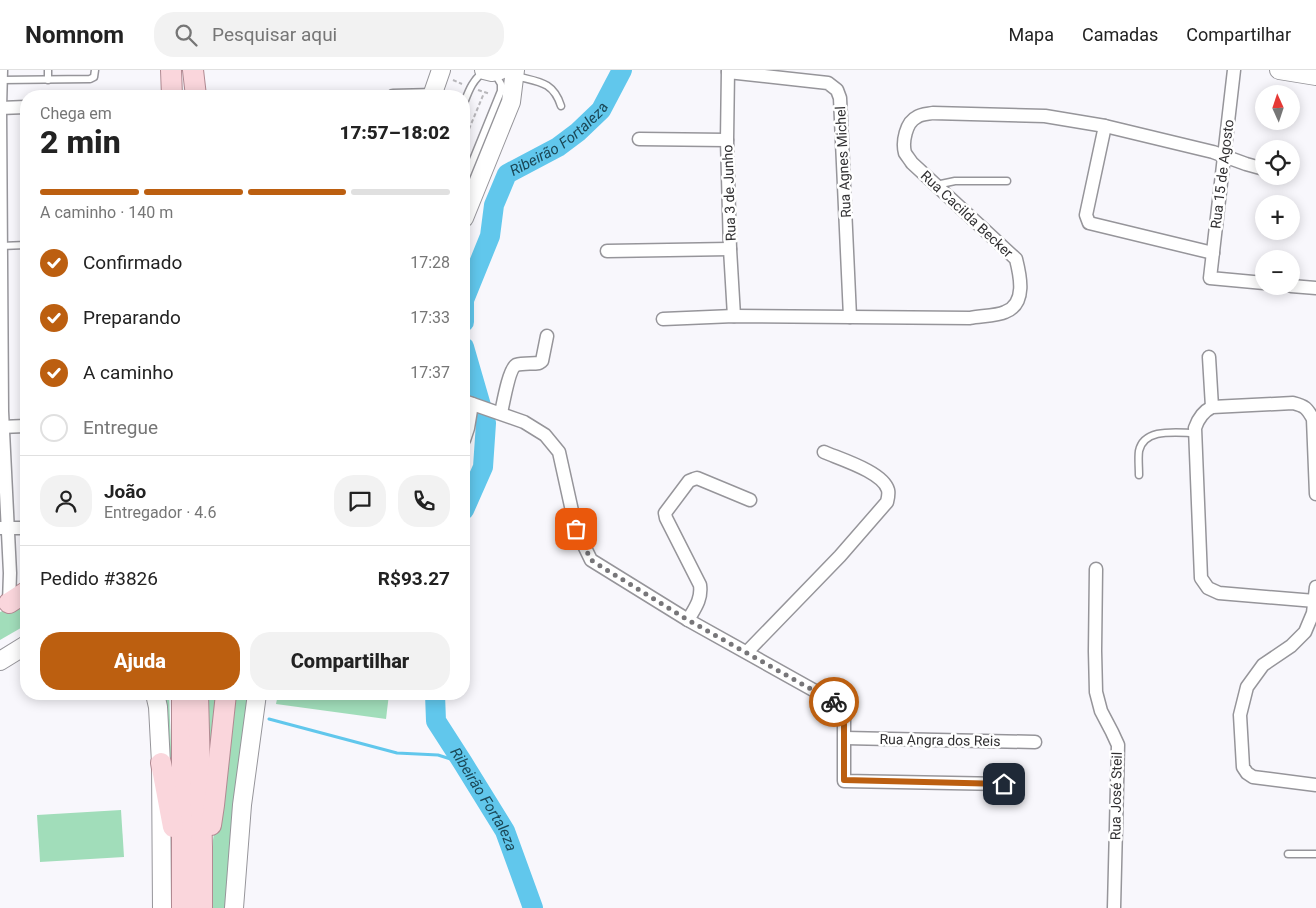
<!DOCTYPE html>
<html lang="pt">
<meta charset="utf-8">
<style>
body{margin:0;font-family:Roboto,sans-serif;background:#f2f2f2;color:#222;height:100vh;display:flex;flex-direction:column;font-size:19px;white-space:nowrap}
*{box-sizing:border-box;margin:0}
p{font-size:16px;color:#767676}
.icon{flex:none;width:28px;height:28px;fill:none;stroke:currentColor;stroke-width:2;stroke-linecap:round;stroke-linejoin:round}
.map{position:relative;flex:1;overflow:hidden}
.drawer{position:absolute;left:20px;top:20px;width:450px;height:610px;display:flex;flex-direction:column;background:#fff;border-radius:20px;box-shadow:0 2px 12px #0003}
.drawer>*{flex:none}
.needle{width:32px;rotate:357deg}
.fabs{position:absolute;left:1255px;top:15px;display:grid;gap:10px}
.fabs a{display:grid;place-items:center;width:45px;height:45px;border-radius:50%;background:#fff;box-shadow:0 2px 12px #0003;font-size:25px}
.pin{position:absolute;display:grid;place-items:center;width:42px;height:42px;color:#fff;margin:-21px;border-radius:10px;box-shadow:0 2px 8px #0006}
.courier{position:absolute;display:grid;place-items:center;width:50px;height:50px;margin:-25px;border:4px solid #bc5f10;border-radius:50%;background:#fff;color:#222;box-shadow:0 1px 6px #0007}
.head em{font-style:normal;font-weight:800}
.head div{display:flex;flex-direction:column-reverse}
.head{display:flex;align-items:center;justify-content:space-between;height:85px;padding:0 20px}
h1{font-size:32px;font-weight:800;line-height:38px}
.bar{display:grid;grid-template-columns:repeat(4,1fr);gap:8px 5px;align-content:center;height:60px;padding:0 20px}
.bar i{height:6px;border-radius:4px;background:#e0e0e0}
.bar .current{background:#bc5f10}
.bar p{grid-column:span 4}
.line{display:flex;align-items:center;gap:12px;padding:0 20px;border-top:1px solid #e0e0e0}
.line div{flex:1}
.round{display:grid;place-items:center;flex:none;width:52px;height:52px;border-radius:20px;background:#f2f2f2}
ol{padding:0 20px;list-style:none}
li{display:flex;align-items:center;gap:15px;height:55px}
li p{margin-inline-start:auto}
li .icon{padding:5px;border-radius:50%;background:#bc5f10;color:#fff;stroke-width:4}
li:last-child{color:#767676}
li i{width:28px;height:28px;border:2px solid #e0e0e0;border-radius:50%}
.cta{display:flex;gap:10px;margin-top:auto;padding:10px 20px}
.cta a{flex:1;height:58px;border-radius:20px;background:#bc5f10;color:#fff;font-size:20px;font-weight:800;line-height:58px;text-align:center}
.cta a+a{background:#f2f2f2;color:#222}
header{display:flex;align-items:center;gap:30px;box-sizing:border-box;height:70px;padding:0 25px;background:#fff;border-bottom:1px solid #e0e0e0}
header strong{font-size:24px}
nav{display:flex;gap:28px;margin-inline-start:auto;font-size:18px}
.search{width:350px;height:45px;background:#f2f2f2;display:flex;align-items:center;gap:12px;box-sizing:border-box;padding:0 18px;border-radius:20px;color:#767676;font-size:19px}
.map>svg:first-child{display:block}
</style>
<header>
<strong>Nomnom</strong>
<div class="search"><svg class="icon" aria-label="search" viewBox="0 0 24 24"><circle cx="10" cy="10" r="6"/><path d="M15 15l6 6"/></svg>Pesquisar aqui</div>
<nav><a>Mapa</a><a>Camadas</a><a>Compartilhar</a></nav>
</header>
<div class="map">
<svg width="1316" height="838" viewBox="0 0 1316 838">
<rect width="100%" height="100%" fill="#f8f7fc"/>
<g fill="#a1ddba">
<path d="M 26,538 L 26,555 L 0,570 L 0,542 L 5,540 Z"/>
<path d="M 162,624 L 169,624 L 172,704 L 168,703 Z"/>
<path d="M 206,624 L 216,624 L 206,713 Z"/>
<path d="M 230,624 L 248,624 L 226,838 L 212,838 L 212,794 L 213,770 L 218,736 Z"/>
<path d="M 278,624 L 389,624 L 386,649 L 276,634 Z"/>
<path d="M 121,740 L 124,787 L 40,792 L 37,745 Z"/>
</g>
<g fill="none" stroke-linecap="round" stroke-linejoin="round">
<path stroke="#61c7ec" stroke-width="3" d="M 269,649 L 397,683 L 438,685 L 463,693"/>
<g stroke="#61c7ec" stroke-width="20">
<path id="s1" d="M 464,252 L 464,230 L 490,166 L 494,135 L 507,104 L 558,77 L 578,62 L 601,40 L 622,0"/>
<path d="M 464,277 L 486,353 L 483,397 L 464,440"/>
<path id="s2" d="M 435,624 L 436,651 L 463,693 L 505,761 L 533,838"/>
</g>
<defs>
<g id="lane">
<path d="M 516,6 C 538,12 553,11 561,36"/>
<path d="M 1,10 L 90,9 L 94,7 L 95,0"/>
<path d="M 48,10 L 48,0"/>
<path d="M 464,33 C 469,20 473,9 485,1"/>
<path d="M 464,112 L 501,21 L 501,14 L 495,4"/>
<path d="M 936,115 L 955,111 L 1007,111"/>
<path d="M 1,176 L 26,175"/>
<path d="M 1139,405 C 1139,397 1138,388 1139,381 C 1144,357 1178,363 1196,363"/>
<path d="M 1288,784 L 1316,784"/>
</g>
<g id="street">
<path d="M 1,0 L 0,38 L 2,341 L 10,503 L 9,533"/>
<path d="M 728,0 L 727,70 L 730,179 L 734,246"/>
<path d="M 1234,0 L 1210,208 L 1264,213"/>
<path d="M 728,2 L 828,13 L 837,20 L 840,28 L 850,247"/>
<path d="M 393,26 L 433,25"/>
<path d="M 0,38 L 26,37"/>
<path d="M 1105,56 L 1086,145 L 1089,153 L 1213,183"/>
<path d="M 639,69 L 727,70"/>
<path d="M 607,181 L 730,179"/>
<path d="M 1291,216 L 1316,218"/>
<path d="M 663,249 L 734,246 L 970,248 C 979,246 997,246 1005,242 C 1027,234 1020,205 1016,189 L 912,93 C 910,90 907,86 905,83 C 902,72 906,52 917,47 C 921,44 928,44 933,43 L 1045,46 L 1105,56 L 1213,82 L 1246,94 L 1264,99"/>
<path d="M 1209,287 L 1212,337"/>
<path d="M 464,331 L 524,352 L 545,365 L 559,382 L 576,459 L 591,490 L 688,550 L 833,631 L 840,639 L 844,647 L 844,711 L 1004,714"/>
<path d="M 501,343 C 503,334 509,299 516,295 C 523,293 532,294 539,293 L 542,291 L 547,266"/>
<path d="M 0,357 L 26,356"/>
<path d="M 464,370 L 468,358 L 472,334"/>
<path d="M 0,458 L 26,458"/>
<path d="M 1096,499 L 1095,581 L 1096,622 L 1101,641 L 1112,662 L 1118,675 L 1114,838"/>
<path d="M 1316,517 L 1313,543 L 1305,562 L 1291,576 L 1263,595 L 1247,617 L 1240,645 L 1243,697 L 1247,703 L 1253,707 L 1316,715"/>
<path d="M 1315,531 L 1219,523 L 1208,518 L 1201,508 L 1195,358 C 1198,349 1204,341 1212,337 L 1293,333 C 1305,336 1307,338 1313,349 L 1316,424"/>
<path d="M 688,550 C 695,538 702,529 700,515 L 666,448 L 665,443 L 689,411 L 694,409 L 697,408 L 750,430"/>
<path d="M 747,582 L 840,486 L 887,432 C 888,428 889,424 888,420 C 883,402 840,389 824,382"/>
<path d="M 845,668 L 1035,672"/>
</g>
<g id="secondary">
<path d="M 484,0 L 492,2 L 501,0"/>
<path d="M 1279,0 L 1316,6"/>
<path d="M 432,26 L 441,0"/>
<path d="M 464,148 L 511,32 L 515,0"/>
<path d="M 0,591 L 26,575"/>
<path d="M 155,624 L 158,637 L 161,693 L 162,838"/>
<path d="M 234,838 L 242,735 L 257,624"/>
</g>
<g id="primary">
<path d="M 171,0 L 172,26"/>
<path d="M 193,0 L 196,26"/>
<path d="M 9,533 L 26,522"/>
<path d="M 182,624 L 182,838"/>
<path d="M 198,624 L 202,777 L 202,838"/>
<path d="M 161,693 L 173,757"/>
<path d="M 211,755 L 214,735 L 226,624"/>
</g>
</defs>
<use href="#lane" stroke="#96959a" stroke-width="9"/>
<use href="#street" stroke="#96959a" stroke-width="15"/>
<use href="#secondary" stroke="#96959a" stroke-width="20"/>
<use href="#primary" stroke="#b18a92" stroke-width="22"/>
<g stroke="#b8b7bb" stroke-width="2" stroke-dasharray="4 2.5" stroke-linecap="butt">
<path d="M 453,10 L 462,14"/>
<path d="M 478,20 L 490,24"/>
<path d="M 464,71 L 484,23"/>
</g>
<use href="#lane" stroke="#fff" stroke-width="6"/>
<use href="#street" stroke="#fff" stroke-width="12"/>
<use href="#secondary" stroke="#fff" stroke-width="18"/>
<use href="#primary" stroke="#fad6dc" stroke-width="20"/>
</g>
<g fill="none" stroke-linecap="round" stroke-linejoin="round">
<path stroke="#777679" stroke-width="5" stroke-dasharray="0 9" d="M 576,459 L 591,490 L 602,497 L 688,550 L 834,632"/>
<path stroke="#bc5f10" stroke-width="6" d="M 834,632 L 840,639 L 844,647 L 844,710 L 1004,714"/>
</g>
<g text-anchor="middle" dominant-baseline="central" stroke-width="5" stroke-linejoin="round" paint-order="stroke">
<g font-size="14" fill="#313032" stroke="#fff">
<text transform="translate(843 92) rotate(-93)">Rua Agnes Michel</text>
<text transform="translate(1222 104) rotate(-83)">Rua 15 de Agosto</text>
<text transform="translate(729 123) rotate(-92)">Rua 3 de Junho</text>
<text transform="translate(967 144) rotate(43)">Rua Cacilda Becker</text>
<text transform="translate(940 670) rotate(1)">Rua Angra dos Reis</text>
<text transform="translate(1116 726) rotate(-89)">Rua José Steil</text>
</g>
<g font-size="15" font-style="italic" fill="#1b4857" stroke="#fff">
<text stroke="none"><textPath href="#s1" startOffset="219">Ribeirão Fortaleza</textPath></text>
<text stroke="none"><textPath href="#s2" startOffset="119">Ribeirão Fortaleza</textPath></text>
</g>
</g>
</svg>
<div class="fabs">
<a><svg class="needle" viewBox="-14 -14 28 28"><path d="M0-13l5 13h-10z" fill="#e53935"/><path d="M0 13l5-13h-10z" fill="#767676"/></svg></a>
<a><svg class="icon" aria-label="locate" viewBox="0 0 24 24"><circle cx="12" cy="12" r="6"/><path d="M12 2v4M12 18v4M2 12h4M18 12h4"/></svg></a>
<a>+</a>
<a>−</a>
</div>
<div class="pin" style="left:576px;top:459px;background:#ea580c"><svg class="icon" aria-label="bag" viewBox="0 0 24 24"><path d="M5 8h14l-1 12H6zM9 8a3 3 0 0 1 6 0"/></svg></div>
<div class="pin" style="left:1004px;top:714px;background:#1f2937"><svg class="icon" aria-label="home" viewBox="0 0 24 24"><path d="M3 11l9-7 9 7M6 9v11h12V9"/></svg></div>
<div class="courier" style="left:834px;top:632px"><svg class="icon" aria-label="bike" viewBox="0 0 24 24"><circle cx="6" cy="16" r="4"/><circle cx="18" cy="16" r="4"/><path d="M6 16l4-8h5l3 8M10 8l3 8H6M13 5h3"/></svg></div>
<section class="drawer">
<div class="head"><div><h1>2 min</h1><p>Chega em</p></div><em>17:57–18:02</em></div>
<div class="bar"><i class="current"></i><i class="current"></i><i class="current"></i><i></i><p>A caminho · 140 m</p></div>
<ol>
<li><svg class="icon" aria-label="check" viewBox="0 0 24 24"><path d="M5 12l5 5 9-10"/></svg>Confirmado<p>17:28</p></li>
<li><svg class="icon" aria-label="check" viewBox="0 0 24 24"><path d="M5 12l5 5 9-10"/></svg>Preparando<p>17:33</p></li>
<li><svg class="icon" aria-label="check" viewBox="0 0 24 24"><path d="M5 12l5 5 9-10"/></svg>A caminho<p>17:37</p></li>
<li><i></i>Entregue</li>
</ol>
<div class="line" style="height:90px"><a class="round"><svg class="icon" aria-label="person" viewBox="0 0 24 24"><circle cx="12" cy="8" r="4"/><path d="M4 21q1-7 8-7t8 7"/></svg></a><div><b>João</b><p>Entregador · 4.6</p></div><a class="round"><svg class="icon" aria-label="chat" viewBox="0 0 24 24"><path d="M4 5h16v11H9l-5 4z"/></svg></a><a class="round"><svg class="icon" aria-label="phone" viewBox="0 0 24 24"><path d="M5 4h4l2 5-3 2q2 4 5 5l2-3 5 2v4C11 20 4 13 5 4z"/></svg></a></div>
<div class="line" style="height:65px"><div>Pedido #3826</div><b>R$93.27</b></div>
<div class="cta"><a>Ajuda</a><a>Compartilhar</a></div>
</section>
</div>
